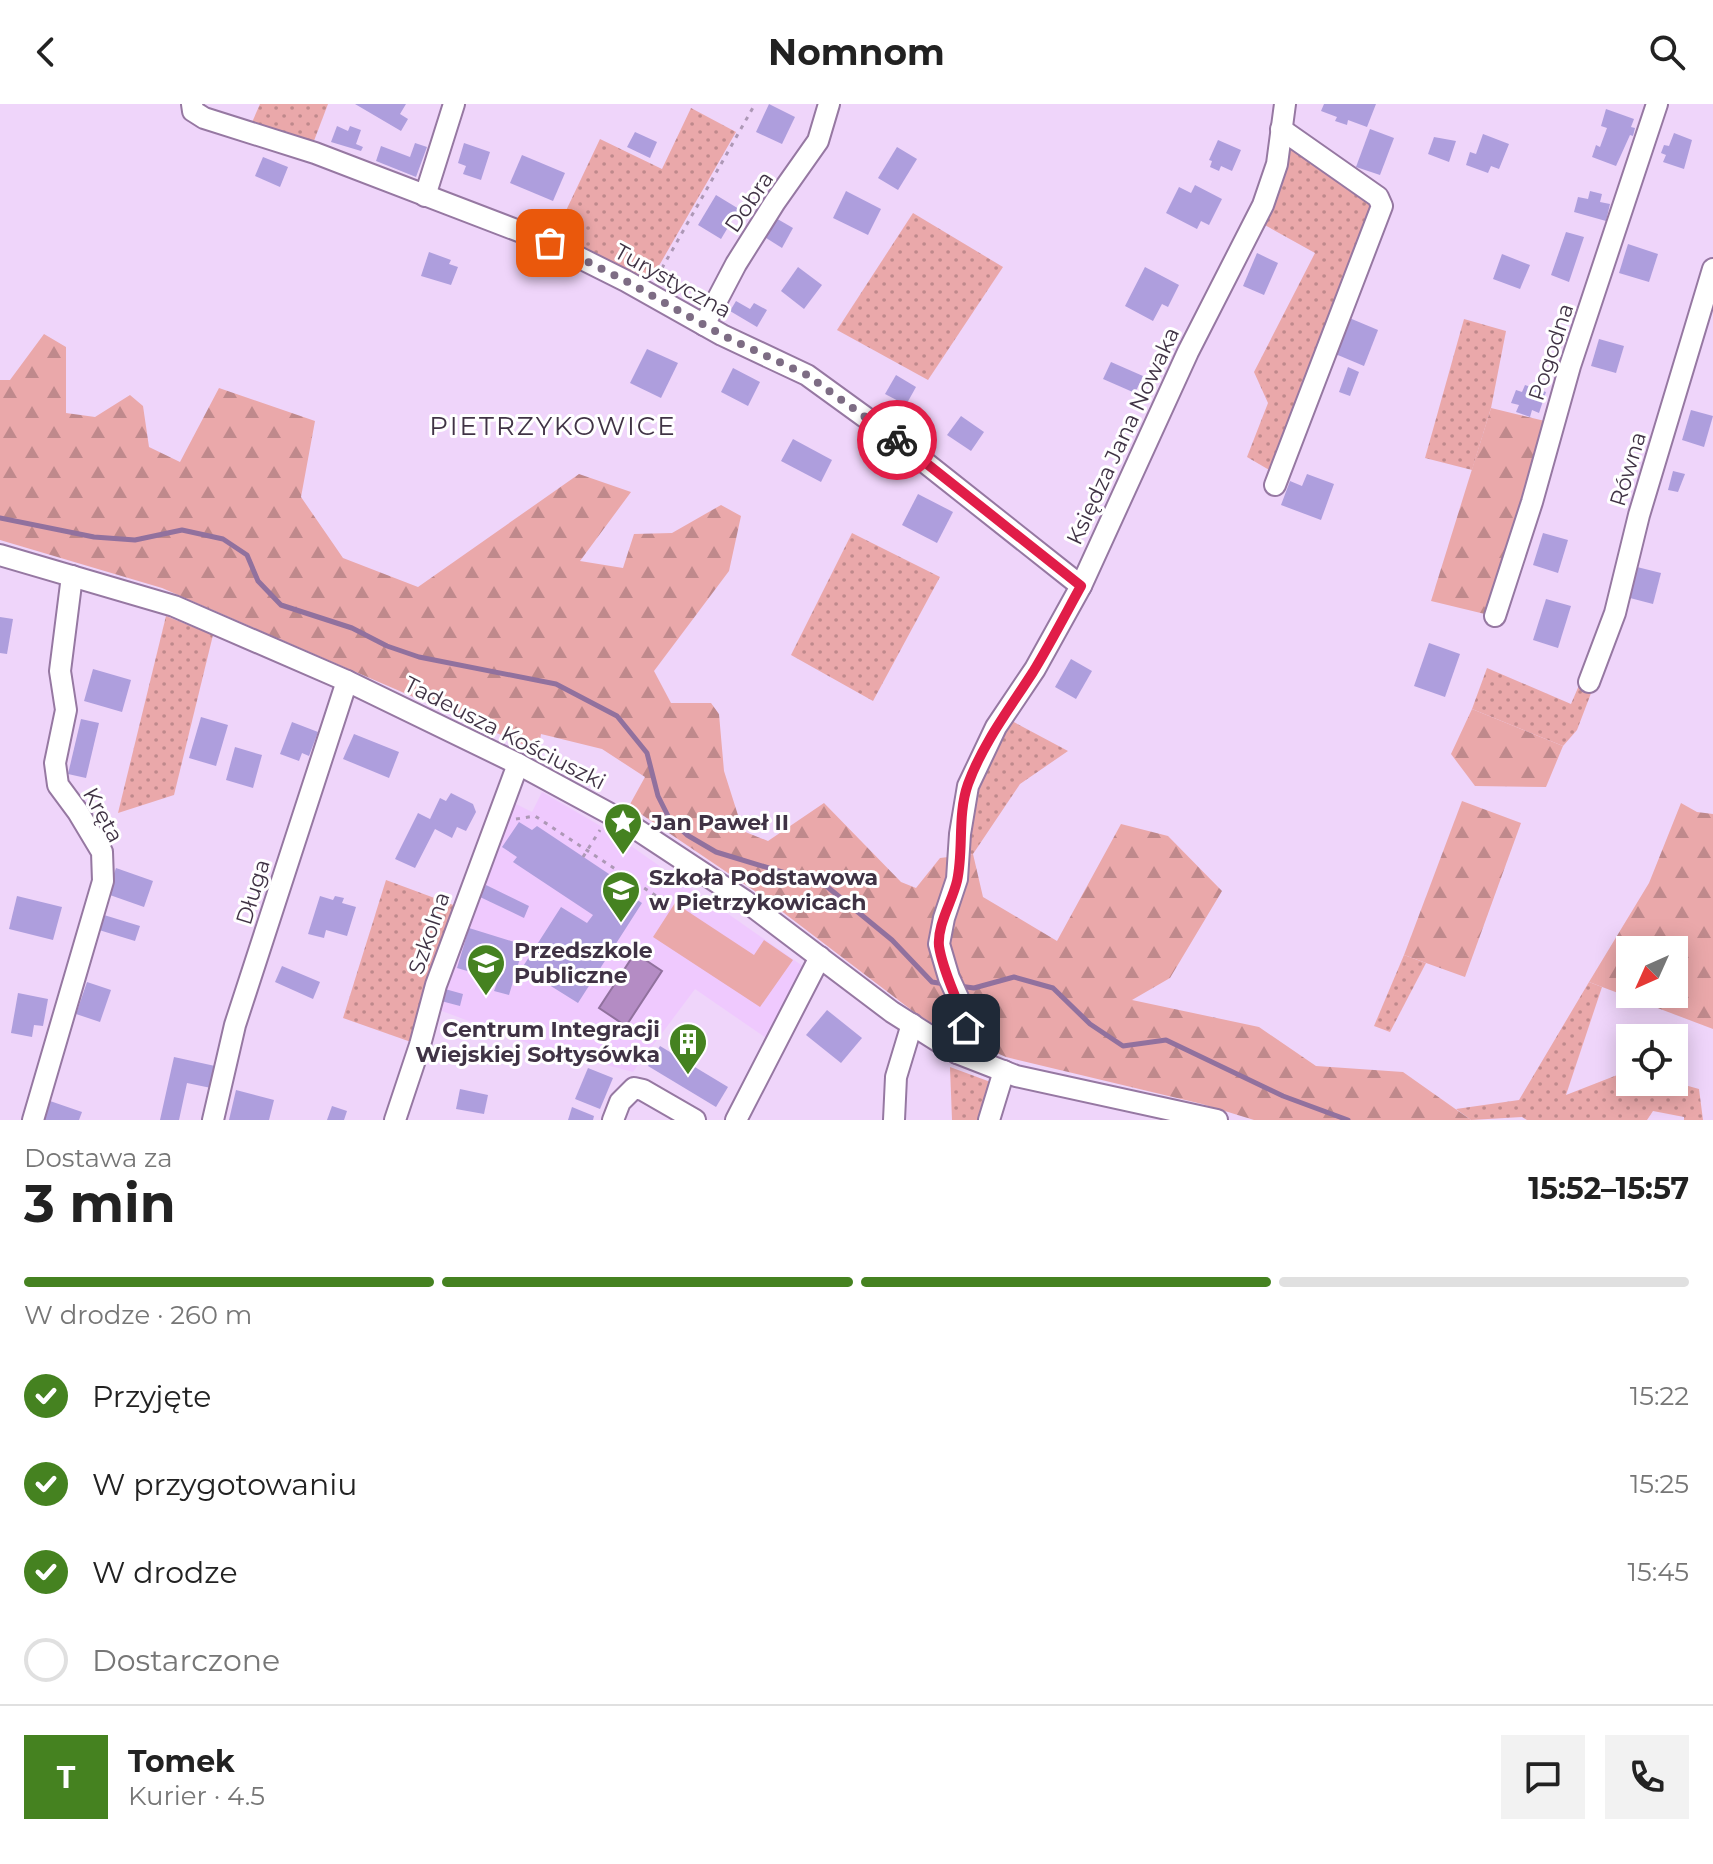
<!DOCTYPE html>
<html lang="pl">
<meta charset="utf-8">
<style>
body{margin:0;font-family:Montserrat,sans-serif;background:#f2f2f2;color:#222;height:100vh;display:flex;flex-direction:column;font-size:30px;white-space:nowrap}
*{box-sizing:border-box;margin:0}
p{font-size:26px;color:#767676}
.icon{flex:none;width:44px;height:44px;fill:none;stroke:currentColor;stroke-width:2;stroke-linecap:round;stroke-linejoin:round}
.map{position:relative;height:1016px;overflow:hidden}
.drawer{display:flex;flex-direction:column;background:#fff;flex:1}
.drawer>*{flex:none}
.needle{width:52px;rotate:225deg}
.fabs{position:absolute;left:1616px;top:832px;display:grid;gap:16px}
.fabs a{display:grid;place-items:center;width:72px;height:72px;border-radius:0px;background:#fff;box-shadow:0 4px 20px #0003;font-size:40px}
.pin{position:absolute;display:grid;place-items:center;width:68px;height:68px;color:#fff;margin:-34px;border-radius:16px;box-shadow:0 4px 12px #0006}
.courier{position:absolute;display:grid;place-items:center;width:80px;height:80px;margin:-40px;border:6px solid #e11d48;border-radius:50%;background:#fff;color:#222;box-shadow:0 2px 10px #0007}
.summary em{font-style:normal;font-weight:700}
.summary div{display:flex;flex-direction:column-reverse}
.summary{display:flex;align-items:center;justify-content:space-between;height:136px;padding:0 24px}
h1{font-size:52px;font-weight:700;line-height:60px}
.bar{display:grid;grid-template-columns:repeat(4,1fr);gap:12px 8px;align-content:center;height:96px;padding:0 24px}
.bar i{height:10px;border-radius:6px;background:#e0e0e0}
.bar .current{background:#458220}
.bar p{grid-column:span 4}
.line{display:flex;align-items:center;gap:20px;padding:0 24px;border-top:2px solid #e0e0e0}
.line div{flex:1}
.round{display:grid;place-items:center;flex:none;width:84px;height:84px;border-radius:0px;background:#f2f2f2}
ol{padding:0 24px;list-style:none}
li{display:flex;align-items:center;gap:24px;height:88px}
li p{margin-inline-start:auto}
li .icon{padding:8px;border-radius:50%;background:#458220;color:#fff;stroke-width:4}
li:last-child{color:#767676}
li i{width:44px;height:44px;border:4px solid #e0e0e0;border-radius:50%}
header{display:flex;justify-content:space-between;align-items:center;height:104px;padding:0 24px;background:#fff;font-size:36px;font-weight:700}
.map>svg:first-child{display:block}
</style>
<header><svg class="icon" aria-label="back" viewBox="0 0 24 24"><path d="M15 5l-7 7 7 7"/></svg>Nomnom<svg class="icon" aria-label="search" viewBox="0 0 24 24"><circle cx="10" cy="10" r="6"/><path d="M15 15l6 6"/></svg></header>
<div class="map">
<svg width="1713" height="1016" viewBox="0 0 1713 1016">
<defs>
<pattern id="grass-dots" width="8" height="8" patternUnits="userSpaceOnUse" patternTransform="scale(2)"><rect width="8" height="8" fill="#eaa8aa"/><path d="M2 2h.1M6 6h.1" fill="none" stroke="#bf898c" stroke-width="1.8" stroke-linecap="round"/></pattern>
<pattern id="forest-firs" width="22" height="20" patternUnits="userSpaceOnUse" patternTransform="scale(2)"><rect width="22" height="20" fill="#eaa8aa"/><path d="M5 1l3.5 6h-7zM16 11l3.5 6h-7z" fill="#bf898c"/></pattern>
</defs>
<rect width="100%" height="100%" fill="#efd5fa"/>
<path fill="#efc9fe" d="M 542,688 L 611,728 L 804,863 L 766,934 L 695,885 L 633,968 L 535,942 L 434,904 L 510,697 L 532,708 Z"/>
<g fill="url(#grass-dots)">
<path d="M 260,0 L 328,0 L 312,42 L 250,23 Z"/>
<path d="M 691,4 L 736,28 L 660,160 L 649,174 L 640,180 L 553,134 L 600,35 L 662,65 Z"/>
<path d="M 1289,39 L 1377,104 L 1271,367 L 1247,353 L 1268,299 L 1254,268 L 1315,149 L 1263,120 L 1288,58 Z"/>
<path d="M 913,109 L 1003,163 L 928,276 L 837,226 Z"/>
<path d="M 1464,215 L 1506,227 L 1491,304 L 1472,366 L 1425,354 Z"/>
<path d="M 852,429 L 940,473 L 873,597 L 791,551 Z"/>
<path d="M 166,512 L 213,531 L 174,691 L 118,709 Z"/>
<path d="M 1487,564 L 1571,600 L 1580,579 L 1593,584 L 1577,626 L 1563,642 L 1472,605 Z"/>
<path d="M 1012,617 L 1068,647 L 1020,680 L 973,750 L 964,751 L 974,690 L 986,659 Z"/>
<path d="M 386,776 L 456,802 L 411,938 L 343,914 Z"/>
<path d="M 1404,851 L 1426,859 L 1390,928 L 1374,922 Z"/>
<path d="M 1589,878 L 1602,883 L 1566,991 L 1630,966 L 1630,978 L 1674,978 L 1699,985 L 1703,1016 L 1684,1016 L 1684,1013 L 1653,1007 L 1647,1016 L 1527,1016 L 1522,1013 L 1471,1016 L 1456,1005 L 1519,996 Z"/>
<path d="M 950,963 L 996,980 L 985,1016 L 952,1016 Z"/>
</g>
<g fill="url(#forest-firs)" fill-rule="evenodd">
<path d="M 44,230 L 66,243 L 66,309 L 95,313 L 130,291 L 143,302 L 149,343 L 180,358 L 219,284 L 315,317 L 301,393 L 343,454 L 418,483 L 579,370 L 631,388 L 580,457 L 623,464 L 634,430 L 672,429 L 721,401 L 741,412 L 729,467 L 654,567 L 671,599 L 711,599 L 719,610 L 724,667 L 743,727 L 768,737 L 824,699 L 901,778 L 916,784 L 940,754 L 973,750 L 983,793 L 1057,837 L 1121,720 L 1168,732 L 1222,787 L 1170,874 L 1132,896 L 1259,923 L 1316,962 L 1403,968 L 1471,1016 L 1254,1016 L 1202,1000 L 1006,953 L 945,927 L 914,908 L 759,790 L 629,702 L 645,673 L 602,645 L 541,630 L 538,647 L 162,484 L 0,436 L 0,276 L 10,276 Z"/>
<path d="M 1491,304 L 1549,318 L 1489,511 L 1431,497 Z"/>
<path d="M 1472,605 L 1563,642 L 1546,683 L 1475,682 L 1451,650 Z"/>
<path d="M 1462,697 L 1521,719 L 1465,873 L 1404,851 Z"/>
<path d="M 1681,699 L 1697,708 L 1713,710 L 1713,925 L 1589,878 L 1649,779 ZM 1630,846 L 1674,846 L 1674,890 L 1630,890 Z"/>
</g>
<path fill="#eaa8aa" d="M 675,799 L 754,851 L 764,836 L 793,856 L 760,903 L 653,833 Z"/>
<path fill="#b48cc4" stroke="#91719e" stroke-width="2" d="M 635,849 L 662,867 L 626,922 L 599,904 Z"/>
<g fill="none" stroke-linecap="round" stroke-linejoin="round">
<g stroke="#91719e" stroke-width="5">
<path d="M 0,414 L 94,433 L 135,436 L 182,426 L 223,435 L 247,451 L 258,477 L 281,501 L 352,524 L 387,542 L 419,553 L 556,580 L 617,612 L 647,649 L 658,692 L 669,714 L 687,731 L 716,748 L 825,781 L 892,836 L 932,878 L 945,880"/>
<path d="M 959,882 L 974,884 L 1014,873 L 1053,884 L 1090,920 L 1123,942 L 1166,936 L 1283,992 L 1348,1016"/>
</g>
</g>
<g fill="#ae9edd">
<path d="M 355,0 L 406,0 L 400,10 L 408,15 L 401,27 Z"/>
<path d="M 769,0 L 795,13 L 782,40 L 756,28 Z"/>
<path d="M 1324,0 L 1376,0 L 1367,23 L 1348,16 L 1347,21 L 1335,17 L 1337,13 L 1321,7 Z"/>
<path d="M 1606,5 L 1634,15 L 1631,23 L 1635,24 L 1633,32 L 1630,31 L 1616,62 L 1592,53 L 1596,41 L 1600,43 L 1607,24 L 1601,22 Z"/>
<path d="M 337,22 L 348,27 L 350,22 L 361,26 L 356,40 L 363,43 L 361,47 L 331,38 Z"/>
<path d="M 1370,25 L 1394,34 L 1380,71 L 1356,63 Z"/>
<path d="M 635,28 L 657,38 L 650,54 L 627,43 Z"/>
<path d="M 1674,29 L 1692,36 L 1684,65 L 1663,58 L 1666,51 L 1661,49 L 1664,41 L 1669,42 Z"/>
<path d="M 1483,30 L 1509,40 L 1499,65 L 1491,62 L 1488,69 L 1466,61 L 1470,48 L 1476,50 Z"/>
<path d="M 1434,33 L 1456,37 L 1449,58 L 1428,50 Z"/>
<path d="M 1218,36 L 1241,46 L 1232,67 L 1221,62 L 1219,67 L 1210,63 L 1212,57 L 1209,56 Z"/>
<path d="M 415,39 L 427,43 L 416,73 L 376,57 L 381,42 L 410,53 Z"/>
<path d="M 464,39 L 490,48 L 481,76 L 463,70 L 466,62 L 458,59 Z"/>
<path d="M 897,43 L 917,55 L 898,86 L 878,74 Z"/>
<path d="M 522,51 L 565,69 L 553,97 L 510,79 Z"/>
<path d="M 263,53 L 288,63 L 280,83 L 255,72 Z"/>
<path d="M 1195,81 L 1222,95 L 1209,121 L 1201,117 L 1197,125 L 1166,109 L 1179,83 L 1191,89 Z"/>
<path d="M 846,87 L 881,105 L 868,131 L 833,114 Z"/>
<path d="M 1590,87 L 1602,90 L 1600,98 L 1610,100 L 1606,117 L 1574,108 L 1578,93 L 1588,95 Z"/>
<path d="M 716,91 L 739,105 L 721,135 L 698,121 Z"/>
<path d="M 774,113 L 793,124 L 782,144 L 763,132 Z"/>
<path d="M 1566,128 L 1584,133 L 1569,178 L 1551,171 Z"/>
<path d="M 1628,140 L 1658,150 L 1649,178 L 1619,169 Z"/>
<path d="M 429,148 L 451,156 L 449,160 L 458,163 L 451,181 L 421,172 Z"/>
<path d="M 1257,149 L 1278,159 L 1264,191 L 1243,182 Z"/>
<path d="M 1502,150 L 1530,161 L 1520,185 L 1493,175 Z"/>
<path d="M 798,163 L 822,181 L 804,205 L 781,187 Z"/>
<path d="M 1145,163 L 1179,181 L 1168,203 L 1162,200 L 1153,217 L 1125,202 Z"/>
<path d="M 736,197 L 750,205 L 754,199 L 767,206 L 757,223 L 730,207 Z"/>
<path d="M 1347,213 L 1378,226 L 1364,262 L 1333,249 Z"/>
<path d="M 1599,235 L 1624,242 L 1616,269 L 1591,262 Z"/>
<path d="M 647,245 L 678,259 L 661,294 L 630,279 Z"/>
<path d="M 1111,258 L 1143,272 L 1135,289 L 1103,275 Z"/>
<path d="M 1348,263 L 1359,268 L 1350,292 L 1339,288 Z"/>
<path d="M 733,264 L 760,278 L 748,302 L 721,288 Z"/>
<path d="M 896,271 L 916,283 L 906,301 L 885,290 Z"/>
<path d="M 1525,281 L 1546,288 L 1539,309 L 1532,306 L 1530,313 L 1516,308 L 1519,301 L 1511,299 L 1516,286 L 1522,288 Z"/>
<path d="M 1691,306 L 1713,312 L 1704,343 L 1682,336 Z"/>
<path d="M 961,312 L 984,328 L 971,347 L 947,331 Z"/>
<path d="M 793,335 L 832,356 L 821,378 L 781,357 Z"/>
<path d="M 1673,367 L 1685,370 L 1678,388 L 1668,386 Z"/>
<path d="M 1307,370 L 1334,380 L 1321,416 L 1281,401 L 1290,377 L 1302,382 Z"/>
<path d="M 918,390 L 953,408 L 937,439 L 902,421 Z"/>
<path d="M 1543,429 L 1568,436 L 1558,469 L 1533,461 Z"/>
<path d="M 1637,463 L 1661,469 L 1653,500 L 1630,494 Z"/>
<path d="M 1546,495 L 1571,502 L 1558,544 L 1533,536 Z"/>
<path d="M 0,513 L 13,515 L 7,550 L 0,549 Z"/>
<path d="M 1429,539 L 1460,550 L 1445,593 L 1414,582 Z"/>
<path d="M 1071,555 L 1092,567 L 1076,595 L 1055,583 Z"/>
<path d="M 93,565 L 131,576 L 122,608 L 84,597 Z"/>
<path d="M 201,613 L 228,621 L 216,662 L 189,654 Z"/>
<path d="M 81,615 L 99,619 L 86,674 L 68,670 Z"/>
<path d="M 292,618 L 318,628 L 309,652 L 302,649 L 299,657 L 280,650 Z"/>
<path d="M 354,630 L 399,648 L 389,674 L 343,655 Z"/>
<path d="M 235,643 L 262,651 L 253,684 L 226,676 Z"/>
<path d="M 451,689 L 473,700 L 476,708 L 466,727 L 457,723 L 452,734 L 435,725 L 415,764 L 395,755 L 418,709 L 430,715 L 440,694 L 446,697 Z"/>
<path d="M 519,718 L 532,726 L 537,722 L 630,784 L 627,789 L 642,799 L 578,899 L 522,864 L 561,803 L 587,819 L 593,811 L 513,758 L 517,753 L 502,743 Z"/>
<path d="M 116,764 L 153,777 L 144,803 L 107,790 Z"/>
<path d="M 486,781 L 529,802 L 524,814 L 480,793 Z"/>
<path d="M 17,792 L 62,803 L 53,836 L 9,825 Z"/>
<path d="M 320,792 L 333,796 L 335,792 L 344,794 L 342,799 L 356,803 L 347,832 L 326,826 L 324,834 L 308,830 Z"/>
<path d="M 104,811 L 140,822 L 135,837 L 99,826 Z"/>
<path d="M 469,824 L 524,841 L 509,891 L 494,887 L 498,876 L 457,864 Z"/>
<path d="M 282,862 L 320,878 L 313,895 L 275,878 Z"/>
<path d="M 87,878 L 111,886 L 100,918 L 76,910 Z"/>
<path d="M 445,885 L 463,890 L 460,902 L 441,897 Z"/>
<path d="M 18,889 L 48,895 L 43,922 L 34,921 L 32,933 L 11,929 Z"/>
<path d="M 827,906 L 862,934 L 841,959 L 806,931 Z"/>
<path d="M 660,942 L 728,983 L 716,1003 L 648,962 Z"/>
<path d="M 174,953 L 215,962 L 211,984 L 187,979 L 179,1016 L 160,1016 Z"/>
<path d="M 588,964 L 613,974 L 600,1005 L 575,995 Z"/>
<path d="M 460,985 L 488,991 L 484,1010 L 456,1005 Z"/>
<path d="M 236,986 L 274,996 L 269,1016 L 229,1016 Z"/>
<path d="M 50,997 L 82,1008 L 79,1016 L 43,1016 Z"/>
<path d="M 332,1002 L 347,1007 L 344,1016 L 327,1016 Z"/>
<path d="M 572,1003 L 594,1012 L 593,1016 L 568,1016 Z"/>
</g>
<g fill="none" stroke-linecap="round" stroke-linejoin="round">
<defs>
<g id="minor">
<path d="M 192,0 L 193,7 L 204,14 L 315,49 L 550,139 L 626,177 L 722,231 L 807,271 L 898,337 L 1081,482"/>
<path d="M 425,92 L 454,0"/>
<path d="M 704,221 L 736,160 L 775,98 L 818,37 L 829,0"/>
<path d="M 1275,381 L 1382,102 L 1378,93 L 1281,25"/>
<path d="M 0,451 L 174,502 L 347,577 L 518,660 L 627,719 L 744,796 L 892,908 L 957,949 L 1016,972 L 1217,1016"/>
<path d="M 1495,512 L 1532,398 L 1570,262 L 1657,0"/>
<path d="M 1589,578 L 1615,509 L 1639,411 L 1713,165"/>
<path d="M 957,949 L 966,924 L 960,898 L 949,874 L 939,840 L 944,814 L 957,775 L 960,730 L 968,682 L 996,623 L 1035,565 L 1081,482 L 1188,248 L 1263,101 L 1277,60 L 1285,0"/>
<path d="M 33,1016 L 103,777 L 102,748 L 78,708 L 58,681 L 55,659 L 66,606 L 60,567 L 72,472"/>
<path d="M 213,1016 L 235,921 L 347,577"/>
<path d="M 395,1016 L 420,941 L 436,881 L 518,660"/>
<path d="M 613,1016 L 620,998 L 634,984 L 643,986 L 695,1016"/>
<path d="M 736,1016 L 820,853"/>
<path d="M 894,1016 L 896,973 L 912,920"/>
<path d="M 989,1016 L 1004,967"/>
</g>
</defs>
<use href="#minor" stroke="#9678a2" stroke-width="24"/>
<g stroke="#ad98b6" stroke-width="3" stroke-dasharray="4 6" stroke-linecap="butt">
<path d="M 657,173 L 755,0"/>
<path d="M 516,715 L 535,712 L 670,801"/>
<path d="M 583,753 L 600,726"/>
</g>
<use href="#minor" stroke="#fff" stroke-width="20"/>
</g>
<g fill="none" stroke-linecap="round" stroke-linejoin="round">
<path stroke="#7d6c84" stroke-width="8" stroke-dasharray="0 14.4" d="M 550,139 L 626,177 L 722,231 L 807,271 L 897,336"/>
<path stroke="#e11d48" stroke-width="10" d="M 897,336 L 1081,482 C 1065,511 1050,540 1033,568 C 1010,604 983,639 968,680 C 957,711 964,746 957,777 C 952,798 937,821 939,842 C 943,870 959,896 966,924"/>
</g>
<defs>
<symbol id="sight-pin" viewBox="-11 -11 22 30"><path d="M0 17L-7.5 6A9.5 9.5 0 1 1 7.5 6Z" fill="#458220" stroke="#fff"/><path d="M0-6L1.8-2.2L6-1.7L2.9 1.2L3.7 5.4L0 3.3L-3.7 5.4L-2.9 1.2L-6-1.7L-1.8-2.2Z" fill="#fff"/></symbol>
<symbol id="school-pin" viewBox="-11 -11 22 30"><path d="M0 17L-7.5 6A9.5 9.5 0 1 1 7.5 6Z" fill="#458220" stroke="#fff"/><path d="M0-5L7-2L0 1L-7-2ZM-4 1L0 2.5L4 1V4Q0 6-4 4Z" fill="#fff"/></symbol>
<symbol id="building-pin" viewBox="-11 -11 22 30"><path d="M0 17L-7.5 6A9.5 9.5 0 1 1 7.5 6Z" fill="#458220" stroke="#fff"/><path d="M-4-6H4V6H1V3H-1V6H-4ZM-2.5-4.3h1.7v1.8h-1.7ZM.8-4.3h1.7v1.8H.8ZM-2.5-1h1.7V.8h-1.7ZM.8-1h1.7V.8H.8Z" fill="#fff"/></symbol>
</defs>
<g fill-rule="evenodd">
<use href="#sight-pin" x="601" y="696" width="44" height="60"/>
<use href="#school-pin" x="599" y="764" width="44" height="60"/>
<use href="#school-pin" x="464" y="837" width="44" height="60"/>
<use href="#building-pin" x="666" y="916" width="44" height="60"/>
</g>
<g text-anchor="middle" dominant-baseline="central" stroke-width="6" stroke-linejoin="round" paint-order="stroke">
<g font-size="22" fill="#403345" stroke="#fff">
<text transform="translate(749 98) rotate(-56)">Dobra</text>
<text transform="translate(673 177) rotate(29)">Turystyczna</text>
<text transform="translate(1551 248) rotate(-72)">Pogodna</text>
<text transform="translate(1123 332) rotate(-65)">Księdza Jana Nowaka</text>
<text transform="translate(1628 365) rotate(-73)">Równa</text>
<text transform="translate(505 629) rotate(27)">Tadeusza Kościuszki</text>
<text transform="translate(103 711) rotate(61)">Kręta</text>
<text transform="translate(253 788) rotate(-73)">Długa</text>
<text transform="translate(429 829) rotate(-71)">Szkolna</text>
</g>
<g font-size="22" font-weight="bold" fill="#403345" stroke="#fff" text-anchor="start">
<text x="651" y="718">Jan Paweł II</text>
<text x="649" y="773">Szkoła Podstawowa<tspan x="649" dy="25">w Pietrzykowicach</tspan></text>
<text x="514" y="846">Przedszkole<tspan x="514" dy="25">Publiczne</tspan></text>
<text x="660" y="925" text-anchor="end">Centrum Integracji<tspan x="660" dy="25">Wiejskiej Sołtysówka</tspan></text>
</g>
<g font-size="26" letter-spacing="2" fill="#403345" stroke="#fff">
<text x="553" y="322">PIETRZYKOWICE</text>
</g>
</g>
</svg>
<div class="fabs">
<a><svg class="needle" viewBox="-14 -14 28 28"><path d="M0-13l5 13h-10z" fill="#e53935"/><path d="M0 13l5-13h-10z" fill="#767676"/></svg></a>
<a><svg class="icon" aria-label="locate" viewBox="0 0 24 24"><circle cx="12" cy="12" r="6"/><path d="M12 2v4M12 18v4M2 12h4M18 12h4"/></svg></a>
</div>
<div class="pin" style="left:550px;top:139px;background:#ea580c"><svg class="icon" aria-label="bag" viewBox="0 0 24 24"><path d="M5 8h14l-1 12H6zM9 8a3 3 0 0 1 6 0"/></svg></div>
<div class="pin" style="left:966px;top:924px;background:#1f2937"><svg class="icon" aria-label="home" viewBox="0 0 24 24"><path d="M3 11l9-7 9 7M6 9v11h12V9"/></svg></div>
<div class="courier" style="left:897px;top:336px"><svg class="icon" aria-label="bike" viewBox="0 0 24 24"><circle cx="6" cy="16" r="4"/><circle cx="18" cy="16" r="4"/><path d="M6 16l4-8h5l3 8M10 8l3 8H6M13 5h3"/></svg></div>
</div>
<section class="drawer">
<div class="summary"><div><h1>3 min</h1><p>Dostawa za</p></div><em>15:52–15:57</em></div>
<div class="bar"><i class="current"></i><i class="current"></i><i class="current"></i><i></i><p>W drodze · 260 m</p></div>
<ol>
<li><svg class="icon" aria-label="check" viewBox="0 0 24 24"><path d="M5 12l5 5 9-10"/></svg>Przyjęte<p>15:22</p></li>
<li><svg class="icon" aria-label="check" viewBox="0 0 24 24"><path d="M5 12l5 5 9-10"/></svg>W przygotowaniu<p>15:25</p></li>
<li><svg class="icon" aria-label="check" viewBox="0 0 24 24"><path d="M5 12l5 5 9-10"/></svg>W drodze<p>15:45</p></li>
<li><i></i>Dostarczone</li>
</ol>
<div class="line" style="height:144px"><b class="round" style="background:#458220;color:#fff">T</b><div><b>Tomek</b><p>Kurier · 4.5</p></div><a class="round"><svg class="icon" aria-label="chat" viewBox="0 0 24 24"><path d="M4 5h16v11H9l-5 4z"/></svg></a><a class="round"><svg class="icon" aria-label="phone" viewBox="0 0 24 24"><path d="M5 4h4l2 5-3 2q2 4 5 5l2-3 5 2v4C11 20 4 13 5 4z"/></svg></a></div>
</section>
